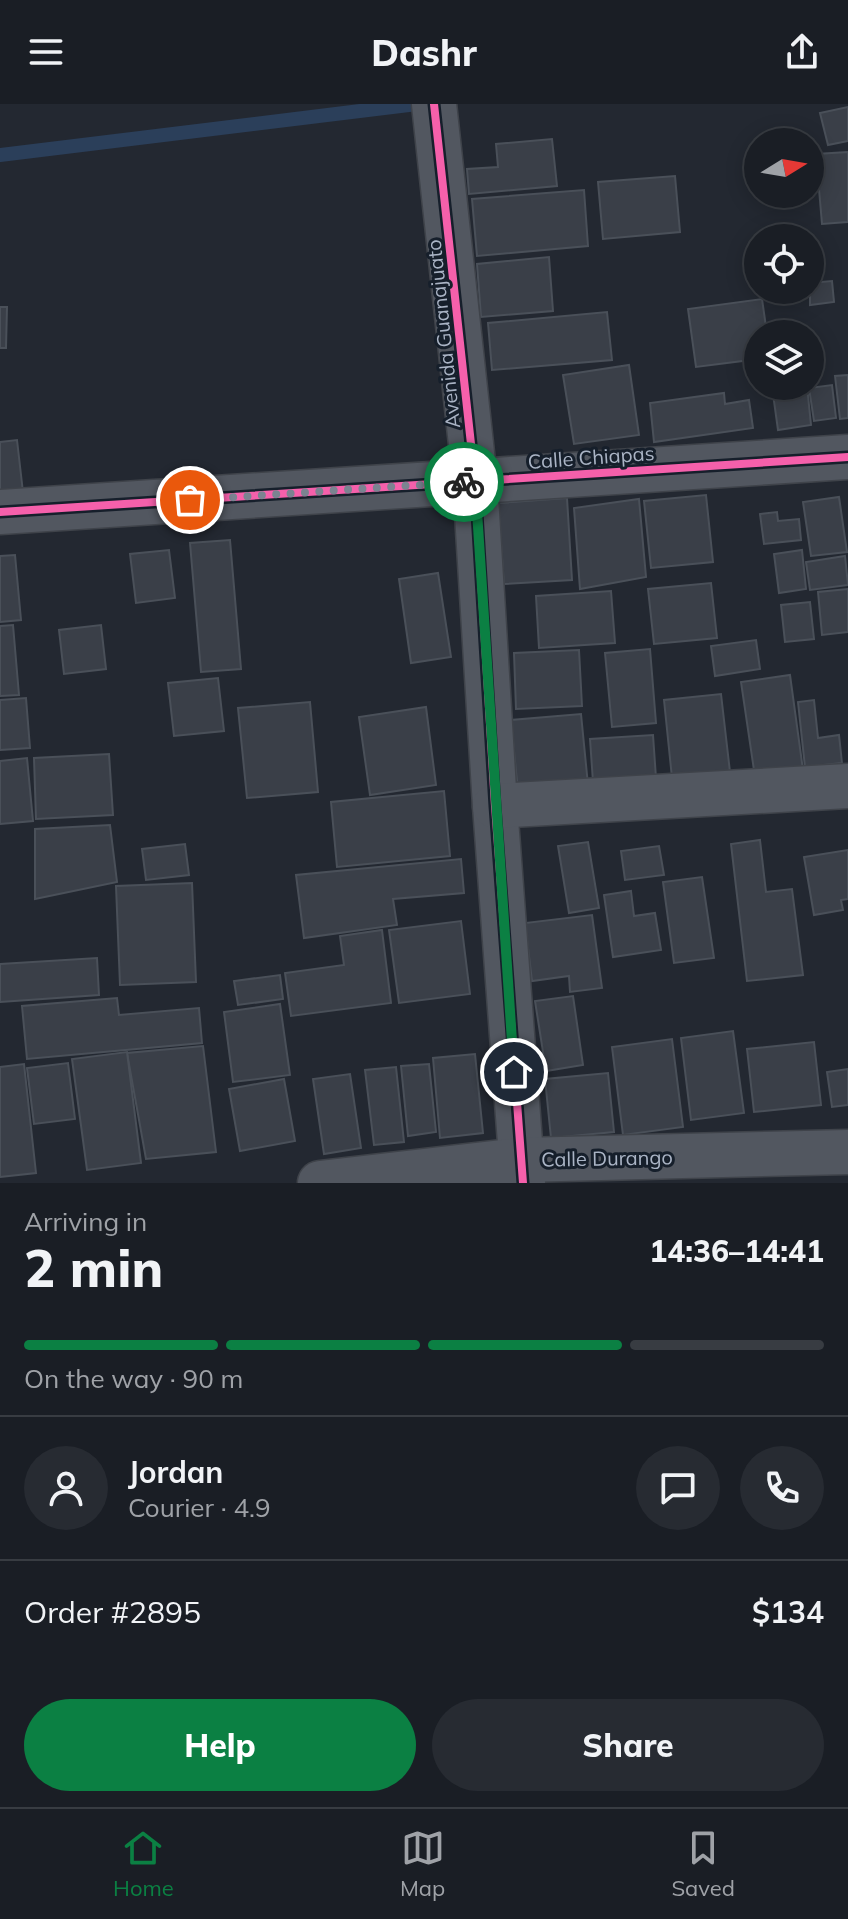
<!DOCTYPE html>
<meta charset="utf-8">
<style>
body{margin:0;font-family:Mulish,sans-serif;background:#272b32;color:#f1f3f6;height:100vh;display:flex;flex-direction:column;font-size:30px;white-space:nowrap}
*{box-sizing:border-box;margin:0}
p{font-size:26px;color:#9fa2a7}
.icon{flex:none;width:44px;height:44px;fill:none;stroke:currentColor;stroke-width:2;stroke-linecap:round;stroke-linejoin:round}
.map{position:relative;height:1079px;overflow:hidden}
.drawer{display:flex;flex-direction:column;background:#1a1e25;flex:1}
.drawer>*{flex:none}
.needle{width:52px;rotate:79deg}
.fabs{position:absolute;left:744px;top:24px;display:grid;gap:16px}
.fabs a{display:grid;place-items:center;width:80px;height:80px;border-radius:50%;background:#1a1e25;box-shadow:0 4px 20px #0003,0 0 0 2px #383c42;font-size:40px}
.pin{position:absolute;display:grid;place-items:center;width:68px;height:68px;color:#fff;margin:-34px;border:4px solid #fff;border-radius:50%;box-shadow:0 2px 8px #0007}
.courier{position:absolute;display:grid;place-items:center;width:80px;height:80px;margin:-40px;border:6px solid #0b8043;border-radius:50%;background:#fff;color:#222;box-shadow:0 2px 10px #0007}
.head em{font-style:normal;font-weight:800}
.head div{display:flex;flex-direction:column-reverse}
.head{display:flex;align-items:center;justify-content:space-between;height:136px;padding:0 24px}
h1{font-size:52px;font-weight:800;line-height:60px}
.bar{display:grid;grid-template-columns:repeat(4,1fr);gap:12px 8px;align-content:center;height:96px;padding:0 24px}
.bar i{height:10px;border-radius:6px;background:#383c42}
.bar .on{background:#0b8043}
.bar p{grid-column:span 4}
.line{display:flex;align-items:center;gap:20px;padding:0 24px;border-top:2px solid #383c42}
.line div{flex:1}
.round{display:grid;place-items:center;flex:none;width:84px;height:84px;border-radius:42px;background:#272b32}
.button{display:flex;gap:16px;margin-top:auto;padding:16px 24px}
.button a{flex:1;height:92px;border-radius:48px;background:#0b8043;color:#fff;font-size:32px;font-weight:800;line-height:92px;text-align:center}
.button a+a{background:#272b32;color:#f1f3f6}
header{display:flex;justify-content:space-between;align-items:center;height:104px;padding:0 24px;background:#1a1e25;font-size:36px;font-weight:800}
.tabs{display:flex;justify-content:space-around;align-items:center;height:112px;border-top:2px solid #383c42;background:#1a1e25;font-size:22px;color:#9fa2a7}
.tabs a{display:grid;justify-items:center;gap:4px}
.tabs .on{color:#0b8043}
.map>svg:first-child{display:block}
</style>
<header><svg class="icon" aria-label="menu" viewBox="0 0 24 24"><path d="M4 6h16M4 12h16M4 18h16"/></svg>Dashr<svg class="icon" aria-label="share" viewBox="0 0 24 24"><path d="M12 15V3M7 8l5-5 5 5M5 13v7h14v-7"/></svg></header>
<div class="map">
<svg width="848" height="1079" viewBox="0 0 848 1079">
<rect width="100%" height="100%" fill="#232831"/>
<g fill="none" stroke-linecap="round" stroke-linejoin="round">
<path stroke="#2b3f5a" stroke-width="14" d="M 0,51 L 417,0"/>
</g>
<g fill="#3a3f48" stroke="#4a5059" stroke-width="2">
<path d="M 848,3 L 848,37 L 828,41 L 820,9 Z"/>
<path d="M 552,35 L 557,82 L 469,90 L 467,65 L 498,63 L 496,40 Z"/>
<path d="M 848,48 L 848,118 L 822,120 L 816,50 Z"/>
<path d="M 675,72 L 680,128 L 603,135 L 598,78 Z"/>
<path d="M 584,86 L 588,142 L 477,152 L 472,95 Z"/>
<path d="M 549,153 L 553,207 L 481,213 L 477,160 Z"/>
<path d="M 832,177 L 834,198 L 810,201 L 810,179 Z"/>
<path d="M 762,195 L 767,230 L 758,230 L 758,255 L 696,263 L 688,205 Z"/>
<path d="M 0,203 L 7,203 L 6,244 L 0,244 Z"/>
<path d="M 607,208 L 612,256 L 492,266 L 488,219 Z"/>
<path d="M 629,261 L 639,331 L 574,340 L 563,271 Z"/>
<path d="M 848,271 L 848,314 L 840,315 L 835,272 Z"/>
<path d="M 832,281 L 836,314 L 814,317 L 809,284 Z"/>
<path d="M 782,282 L 807,282 L 811,321 L 778,326 L 773,290 L 783,289 Z"/>
<path d="M 724,289 L 725,300 L 749,296 L 753,324 L 654,338 L 650,299 Z"/>
<path d="M 17,336 L 24,397 L 0,399 L 0,338 Z"/>
<path d="M 706,391 L 713,458 L 651,464 L 644,397 Z"/>
<path d="M 839,393 L 847,448 L 811,452 L 803,398 Z"/>
<path d="M 567,394 L 572,476 L 504,480 L 498,399 Z"/>
<path d="M 639,395 L 646,473 L 580,485 L 574,404 Z"/>
<path d="M 777,408 L 778,417 L 799,415 L 801,436 L 764,440 L 760,410 Z"/>
<path d="M 230,436 L 241,565 L 201,568 L 190,439 Z"/>
<path d="M 169,446 L 175,494 L 136,499 L 130,450 Z"/>
<path d="M 802,446 L 806,485 L 779,489 L 774,450 Z"/>
<path d="M 15,451 L 21,516 L 0,518 L 0,452 Z"/>
<path d="M 845,452 L 848,481 L 810,486 L 806,458 Z"/>
<path d="M 438,469 L 451,553 L 411,559 L 399,475 Z"/>
<path d="M 711,479 L 717,534 L 654,540 L 648,485 Z"/>
<path d="M 848,485 L 848,528 L 822,531 L 818,488 Z"/>
<path d="M 611,487 L 615,539 L 539,544 L 536,492 Z"/>
<path d="M 810,498 L 814,535 L 785,538 L 781,501 Z"/>
<path d="M 13,521 L 19,591 L 0,592 L 0,522 Z"/>
<path d="M 101,521 L 106,565 L 64,570 L 59,526 Z"/>
<path d="M 756,536 L 760,565 L 715,572 L 711,542 Z"/>
<path d="M 650,545 L 656,619 L 612,623 L 605,549 Z"/>
<path d="M 579,546 L 582,602 L 516,605 L 514,549 Z"/>
<path d="M 790,571 L 803,666 L 755,673 L 741,578 Z"/>
<path d="M 218,574 L 224,627 L 174,632 L 168,579 Z"/>
<path d="M 721,590 L 730,668 L 672,674 L 664,596 Z"/>
<path d="M 26,594 L 30,644 L 0,646 L 0,596 Z"/>
<path d="M 814,596 L 818,634 L 839,631 L 842,659 L 805,663 L 798,598 Z"/>
<path d="M 310,598 L 318,688 L 247,694 L 238,604 Z"/>
<path d="M 426,603 L 436,681 L 370,691 L 359,613 Z"/>
<path d="M 581,610 L 588,681 L 518,688 L 511,616 Z"/>
<path d="M 653,631 L 656,674 L 593,678 L 590,635 Z"/>
<path d="M 109,650 L 113,711 L 36,715 L 34,654 Z"/>
<path d="M 27,654 L 33,717 L 0,720 L 0,657 Z"/>
<path d="M 444,687 L 450,752 L 337,763 L 331,698 Z"/>
<path d="M 110,721 L 117,778 L 35,795 L 35,725 Z"/>
<path d="M 760,736 L 766,788 L 792,785 L 803,871 L 747,877 L 731,740 Z"/>
<path d="M 588,738 L 599,804 L 569,809 L 558,742 Z"/>
<path d="M 185,740 L 189,771 L 146,776 L 142,745 Z"/>
<path d="M 659,742 L 664,771 L 625,776 L 621,747 Z"/>
<path d="M 848,746 L 848,795 L 841,796 L 843,806 L 814,811 L 804,753 Z"/>
<path d="M 461,755 L 464,789 L 393,795 L 397,821 L 304,834 L 296,771 Z"/>
<path d="M 702,773 L 714,854 L 674,859 L 663,778 Z"/>
<path d="M 192,779 L 196,878 L 120,881 L 116,782 Z"/>
<path d="M 631,787 L 634,812 L 655,809 L 661,846 L 613,853 L 604,791 Z"/>
<path d="M 592,811 L 602,884 L 570,888 L 569,872 L 532,877 L 525,819 Z"/>
<path d="M 461,817 L 470,890 L 399,899 L 389,826 Z"/>
<path d="M 382,826 L 391,899 L 291,912 L 285,869 L 344,861 L 340,832 Z"/>
<path d="M 97,854 L 99,891 L 0,898 L 0,860 Z"/>
<path d="M 280,871 L 283,895 L 238,901 L 234,877 Z"/>
<path d="M 573,892 L 583,961 L 546,967 L 535,897 Z"/>
<path d="M 117,894 L 119,911 L 199,904 L 202,939 L 27,955 L 22,902 Z"/>
<path d="M 280,900 L 290,971 L 233,978 L 224,908 Z"/>
<path d="M 733,927 L 744,1009 L 691,1016 L 681,934 Z"/>
<path d="M 672,935 L 683,1023 L 623,1031 L 612,943 Z"/>
<path d="M 814,938 L 821,1001 L 754,1008 L 747,945 Z"/>
<path d="M 203,942 L 216,1048 L 146,1055 L 127,949 Z"/>
<path d="M 127,948 L 141,1059 L 87,1066 L 72,955 Z"/>
<path d="M 475,950 L 483,1029 L 440,1034 L 433,954 Z"/>
<path d="M 68,959 L 75,1015 L 34,1020 L 27,964 Z"/>
<path d="M 24,960 L 36,1069 L 0,1073 L 0,963 Z"/>
<path d="M 429,960 L 436,1028 L 408,1032 L 401,962 Z"/>
<path d="M 396,963 L 404,1038 L 374,1041 L 365,966 Z"/>
<path d="M 848,965 L 848,1001 L 832,1003 L 827,968 Z"/>
<path d="M 608,969 L 614,1028 L 551,1034 L 545,975 Z"/>
<path d="M 350,970 L 361,1044 L 324,1050 L 313,975 Z"/>
<path d="M 284,975 L 295,1037 L 240,1047 L 229,985 Z"/>
</g>
<g fill="none" stroke-linecap="round" stroke-linejoin="round">
<defs>
<g id="minor">
<path d="M 434,0 L 475,377 L 495,702 L 523,1079"/>
<path d="M 0,408 L 848,353"/>
<path d="M 495,702 L 848,682"/>
<path d="M 320,1079 L 521,1056 L 848,1048"/>
</g>
</defs>
<use href="#minor" stroke="#3f434a" stroke-width="47"/>
<use href="#minor" stroke="#525760" stroke-width="44"/>
<defs>
<g id="cycleway">
<path d="M 434,0 L 475,377 L 495,702 L 523,1079"/>
<path d="M 0,408 L 848,353"/>
</g>
</defs>
<use href="#cycleway" stroke="#161f2b" stroke-width="13"/>
<use href="#cycleway" stroke="#f560ab" stroke-width="8"/>
</g>
<g fill="none" stroke-linecap="round" stroke-linejoin="round">
<path stroke="#7b8391" stroke-width="8" stroke-dasharray="0 14.4" d="M 190,396 L 464,378"/>
<path stroke="#0b8043" stroke-width="10" d="M 464,378 L 475,377 L 514,968"/>
</g>
<g text-anchor="middle" dominant-baseline="central" stroke-width="6" stroke-linejoin="round" paint-order="stroke">
<g font-size="20" fill="#aab4c5" stroke="#161f2b">
<text transform="translate(443 230) rotate(-96)">Avenida Guanajuato</text>
<text transform="translate(591 353) rotate(-4)">Calle Chiapas</text>
<text transform="translate(607 1054) rotate(-1)">Calle Durango</text>
</g>
</g>
</svg>
<div class="fabs">
<a><svg class="needle" viewBox="-14 -14 28 28"><path d="M0-13l5 13h-10z" fill="#e53935"/><path d="M0 13l5-13h-10z" fill="#9fa2a7"/></svg></a>
<a><svg class="icon" aria-label="locate" viewBox="0 0 24 24"><circle cx="12" cy="12" r="6"/><path d="M12 2v4M12 18v4M2 12h4M18 12h4"/></svg></a>
<a><svg class="icon" aria-label="layers" viewBox="0 0 24 24"><path d="M12 4l9 5-9 5-9-5zM3 14l9 5 9-5"/></svg></a>
</div>
<div class="pin" style="left:190px;top:396px;background:#ea580c"><svg class="icon" aria-label="bag" viewBox="0 0 24 24"><path d="M5 8h14l-1 12H6zM9 8a3 3 0 0 1 6 0"/></svg></div>
<div class="pin" style="left:514px;top:968px;background:#1f2937"><svg class="icon" aria-label="home" viewBox="0 0 24 24"><path d="M3 11l9-7 9 7M6 9v11h12V9"/></svg></div>
<div class="courier" style="left:464px;top:378px"><svg class="icon" aria-label="bike" viewBox="0 0 24 24"><circle cx="6" cy="16" r="4"/><circle cx="18" cy="16" r="4"/><path d="M6 16l4-8h5l3 8M10 8l3 8H6M13 5h3"/></svg></div>
</div>
<section class="drawer">
<div class="head"><div><h1>2 min</h1><p>Arriving in</p></div><em>14:36–14:41</em></div>
<div class="bar"><i class="on"></i><i class="on"></i><i class="on"></i><i></i><p>On the way · 90 m</p></div>
<div class="line" style="height:144px"><a class="round"><svg class="icon" aria-label="person" viewBox="0 0 24 24"><circle cx="12" cy="8" r="4"/><path d="M4 21q1-7 8-7t8 7"/></svg></a><div><b>Jordan</b><p>Courier · 4.9</p></div><a class="round"><svg class="icon" aria-label="chat" viewBox="0 0 24 24"><path d="M4 5h16v11H9l-5 4z"/></svg></a><a class="round"><svg class="icon" aria-label="phone" viewBox="0 0 24 24"><path d="M5 4h4l2 5-3 2q2 4 5 5l2-3 5 2v4C11 20 4 13 5 4z"/></svg></a></div>
<div class="line" style="height:104px"><div>Order #2895</div><b>$134</b></div>
<div class="button"><a>Help</a><a>Share</a></div>
</section>
<nav class="tabs">
<a class="on"><svg class="icon" aria-label="home" viewBox="0 0 24 24"><path d="M3 11l9-7 9 7M6 9v11h12V9"/></svg>Home</a>
<a><svg class="icon" aria-label="map" viewBox="0 0 24 24"><path d="M3 6l6-2 6 2 6-2v14l-6 2-6-2-6 2zM9 4v14M15 6v14"/></svg>Map</a>
<a><svg class="icon" aria-label="saved" viewBox="0 0 24 24"><path d="M7 4h10v16l-5-4-5 4z"/></svg>Saved</a>
</nav>
